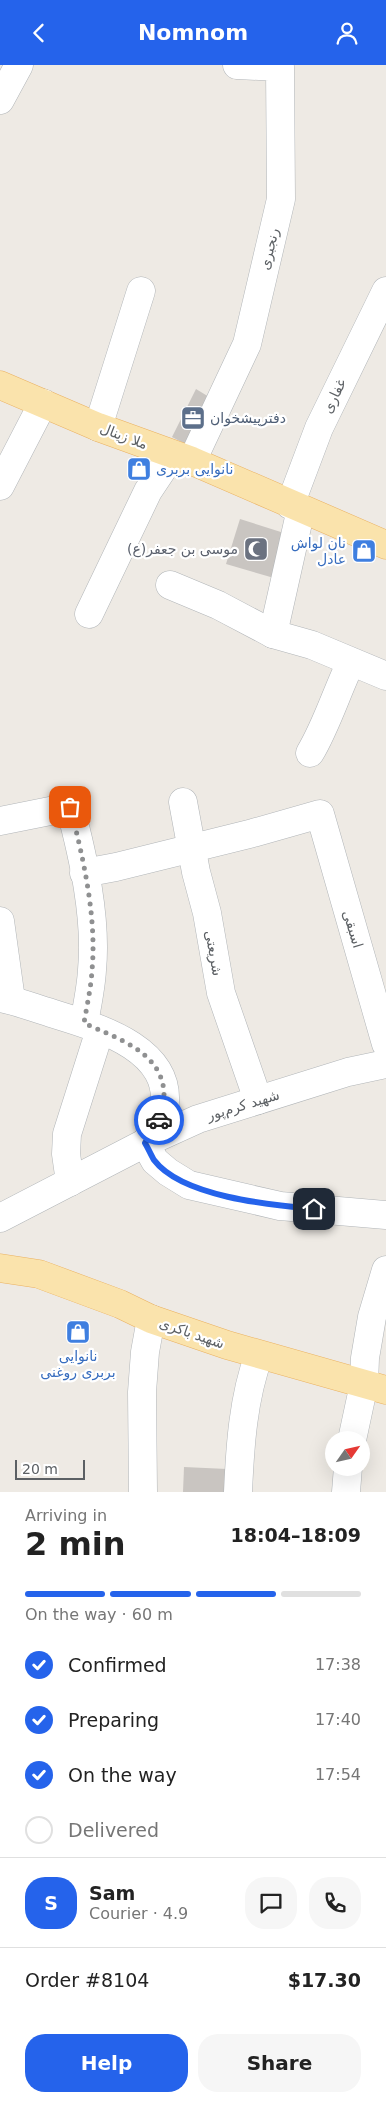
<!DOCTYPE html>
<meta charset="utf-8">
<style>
body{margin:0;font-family:"DejaVu Sans","Noto Sans Arabic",sans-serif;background:#f6f6f6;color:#222;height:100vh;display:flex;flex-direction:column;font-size:19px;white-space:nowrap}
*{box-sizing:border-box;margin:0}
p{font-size:16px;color:#767676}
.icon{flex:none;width:28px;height:28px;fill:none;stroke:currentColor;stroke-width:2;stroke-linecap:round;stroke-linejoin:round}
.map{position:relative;height:1427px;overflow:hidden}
.sheet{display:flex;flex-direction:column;background:#fff;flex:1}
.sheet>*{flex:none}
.needle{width:32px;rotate:56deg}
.tools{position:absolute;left:325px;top:1366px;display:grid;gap:10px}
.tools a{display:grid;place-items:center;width:45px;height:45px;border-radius:50%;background:#fff;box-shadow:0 5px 20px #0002;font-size:25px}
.scale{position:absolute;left:15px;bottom:12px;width:70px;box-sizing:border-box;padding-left:5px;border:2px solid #5c6064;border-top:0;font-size:14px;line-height:18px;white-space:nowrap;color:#5c6064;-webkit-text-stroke:4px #fff;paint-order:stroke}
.pin{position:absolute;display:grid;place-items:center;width:42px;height:42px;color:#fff;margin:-21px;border-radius:10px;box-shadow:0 2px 8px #0006}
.courier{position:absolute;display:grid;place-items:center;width:50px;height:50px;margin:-25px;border:4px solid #2563eb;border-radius:50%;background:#fff;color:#222;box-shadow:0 1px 6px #0007}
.head em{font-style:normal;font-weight:700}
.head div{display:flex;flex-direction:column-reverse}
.head{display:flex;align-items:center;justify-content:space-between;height:85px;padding:0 25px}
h1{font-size:32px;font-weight:700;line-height:38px}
.bar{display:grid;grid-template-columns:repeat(4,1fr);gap:8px 5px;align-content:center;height:60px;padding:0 25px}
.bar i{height:6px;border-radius:4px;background:#e0e0e0}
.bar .on{background:#2563eb}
.bar p{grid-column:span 4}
.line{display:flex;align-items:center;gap:12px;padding:0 25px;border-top:1px solid #e0e0e0}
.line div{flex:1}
.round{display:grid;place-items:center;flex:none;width:52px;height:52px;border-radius:20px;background:#f6f6f6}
ol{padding:0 25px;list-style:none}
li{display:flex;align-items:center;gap:15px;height:55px}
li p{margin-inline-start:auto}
li .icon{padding:5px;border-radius:50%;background:#2563eb;color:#fff;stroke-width:4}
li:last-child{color:#767676}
li i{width:28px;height:28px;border:2px solid #e0e0e0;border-radius:50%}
.primary-button{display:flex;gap:10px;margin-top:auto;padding:10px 25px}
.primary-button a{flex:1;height:58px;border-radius:20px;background:#2563eb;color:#fff;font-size:20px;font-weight:700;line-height:58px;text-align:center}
.primary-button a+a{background:#f6f6f6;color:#222}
header{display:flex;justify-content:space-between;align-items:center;height:65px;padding:0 25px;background:#2563eb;color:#fff;font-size:22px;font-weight:700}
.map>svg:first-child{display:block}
</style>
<header><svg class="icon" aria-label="back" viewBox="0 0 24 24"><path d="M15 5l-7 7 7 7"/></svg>Nomnom<svg class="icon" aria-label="person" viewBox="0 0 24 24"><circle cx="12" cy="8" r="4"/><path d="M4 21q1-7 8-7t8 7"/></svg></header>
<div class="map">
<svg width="386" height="1427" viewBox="0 0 386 1427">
<rect width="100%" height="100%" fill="#eeeae4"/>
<g fill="#c9c5c1">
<path d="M 196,324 L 214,335 L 191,382 L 172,372 Z"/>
<path d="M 240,454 L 284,468 L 274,513 L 226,499 Z"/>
<path d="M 184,1402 L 227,1404 L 226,1427 L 183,1427 Z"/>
</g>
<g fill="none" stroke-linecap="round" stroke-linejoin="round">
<defs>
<g id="minor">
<path d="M 0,35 L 19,0"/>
<path d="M 98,362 L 141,226"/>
<path d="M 192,396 L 247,279 L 281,134 L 280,2 L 237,0"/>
<path d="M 0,421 L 43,338"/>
<path d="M 290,440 L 319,363 L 386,226"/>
<path d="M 170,520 L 218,540 L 273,569 L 312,580 L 386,611"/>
<path d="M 89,549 L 148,426 L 172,390"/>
<path d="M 273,569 L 301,444"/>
<path d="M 310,688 C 326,662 337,626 351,597"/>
<path d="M 183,737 L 196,807 L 207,848 L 221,928 L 258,1035"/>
<path d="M 0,756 L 70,742 C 83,791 97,853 92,905 C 91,923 87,941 84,958"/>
<path d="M 84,808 L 116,802 L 253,768 L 320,749 L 386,979"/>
<path d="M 0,856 L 11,935"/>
<path d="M 0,933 C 17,936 34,943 51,948 C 96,962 175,983 164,1045 C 163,1055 151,1069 145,1078 L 155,1096 L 168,1107 L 189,1120 L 280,1141 L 386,1150"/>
<path d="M 70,1117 L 66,1089 L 67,1069 L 100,965"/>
<path d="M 0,1153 L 145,1078 L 198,1054 L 348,1007 L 386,999"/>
<path d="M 352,1375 L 364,1319 L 365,1293 L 372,1252 L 386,1205"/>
<path d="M 143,1427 L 142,1327 L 145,1287 L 151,1254"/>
<path d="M 238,1427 C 240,1382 243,1333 259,1290"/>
<path d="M 346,1427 L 348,1402"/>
</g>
<g id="major">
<path d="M 0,320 L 98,362 L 192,396 L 386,480"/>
<path d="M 0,1203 L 39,1209 L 120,1239 L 151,1254 L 227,1280 L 386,1325"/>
</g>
</defs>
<use href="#minor" stroke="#b1b5b8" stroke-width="29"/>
<use href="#major" stroke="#eab161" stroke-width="29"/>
<use href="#minor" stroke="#fff" stroke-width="28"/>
<use href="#major" stroke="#fae3ac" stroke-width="28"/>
</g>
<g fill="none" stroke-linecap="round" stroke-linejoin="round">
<path stroke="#8f9091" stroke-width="5" stroke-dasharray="0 9" d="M 70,742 C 83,791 97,853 92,905 C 91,923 87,940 84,958 C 116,973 163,987 164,1029 C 164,1040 164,1046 159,1055"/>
<path stroke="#2563eb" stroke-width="6" d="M 159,1055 L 145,1078 C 148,1083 151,1090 154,1095 C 182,1132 271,1140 314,1144"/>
</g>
<defs>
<symbol id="office-square" viewBox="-11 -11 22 22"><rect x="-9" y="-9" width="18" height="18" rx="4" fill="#5c6f8a" stroke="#fff"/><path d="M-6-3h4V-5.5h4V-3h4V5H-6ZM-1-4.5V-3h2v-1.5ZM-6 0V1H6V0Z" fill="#fff"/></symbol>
<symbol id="shop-square" viewBox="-11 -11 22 22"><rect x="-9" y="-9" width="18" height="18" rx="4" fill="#3f7fe0" stroke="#fff"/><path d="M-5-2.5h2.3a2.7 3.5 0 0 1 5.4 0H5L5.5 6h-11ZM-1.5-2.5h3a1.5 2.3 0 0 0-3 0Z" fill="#fff"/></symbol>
<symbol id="mosque-square" viewBox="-11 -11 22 22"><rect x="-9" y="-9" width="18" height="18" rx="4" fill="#6b7280" stroke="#fff"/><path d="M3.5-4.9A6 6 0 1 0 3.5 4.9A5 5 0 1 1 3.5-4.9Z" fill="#fff"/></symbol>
</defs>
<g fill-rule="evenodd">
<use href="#office-square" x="179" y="339" width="28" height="28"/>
<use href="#shop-square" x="125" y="390" width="28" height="28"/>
<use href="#mosque-square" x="242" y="470" width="28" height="28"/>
<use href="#shop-square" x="350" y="472" width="28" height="28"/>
<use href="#shop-square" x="64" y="1253" width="28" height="28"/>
</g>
<g text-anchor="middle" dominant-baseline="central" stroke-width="4.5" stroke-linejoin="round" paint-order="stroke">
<g font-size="14" fill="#5c6064" stroke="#fff">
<text transform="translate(269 184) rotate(-76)">رنجبری</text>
<text transform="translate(334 331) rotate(-65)">غفاری</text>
<text transform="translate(124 371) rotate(21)">ملا زینال</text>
<text transform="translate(353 864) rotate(73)">اسبقی</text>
<text transform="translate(214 888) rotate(80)">شریعتی</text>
<text transform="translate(243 1040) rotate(-17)">شهید کرم‌پور</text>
<text transform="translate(192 1268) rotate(19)">شهید باکری</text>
</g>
<g font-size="14" fill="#4e5e75" stroke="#fff" text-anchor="start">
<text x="210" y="353">دفترپیشخوان</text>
</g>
<g font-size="14" fill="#366cbe" stroke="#fff" text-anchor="start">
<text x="156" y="404">نانوایی بربری</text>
<text x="346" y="478" text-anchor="end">نان لواش<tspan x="346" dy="16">عادل</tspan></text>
<text x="78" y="1291" text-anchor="middle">نانوایی<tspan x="78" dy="16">بربری روغنی</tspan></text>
</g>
<g font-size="14" fill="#5b616d" stroke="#fff" text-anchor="end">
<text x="238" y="484">موسی بن جعفر(ع)</text>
</g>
</g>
</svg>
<div class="tools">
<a><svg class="needle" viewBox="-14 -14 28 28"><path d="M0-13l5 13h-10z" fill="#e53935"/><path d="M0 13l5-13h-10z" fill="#767676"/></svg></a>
</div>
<div class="scale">20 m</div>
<div class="pin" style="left:70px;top:742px;background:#ea580c"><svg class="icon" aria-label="bag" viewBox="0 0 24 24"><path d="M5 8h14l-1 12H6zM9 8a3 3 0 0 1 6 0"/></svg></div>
<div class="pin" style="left:314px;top:1144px;background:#1f2937"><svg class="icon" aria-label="home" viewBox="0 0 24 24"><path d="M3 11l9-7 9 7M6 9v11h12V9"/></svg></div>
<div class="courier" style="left:159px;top:1055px"><svg class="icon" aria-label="car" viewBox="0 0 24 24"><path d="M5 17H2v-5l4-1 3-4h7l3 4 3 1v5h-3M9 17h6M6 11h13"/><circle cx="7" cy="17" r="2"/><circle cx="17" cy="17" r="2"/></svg></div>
</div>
<section class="sheet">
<div class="head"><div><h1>2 min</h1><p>Arriving in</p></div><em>18:04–18:09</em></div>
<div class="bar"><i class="on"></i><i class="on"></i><i class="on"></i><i></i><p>On the way · 60 m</p></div>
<ol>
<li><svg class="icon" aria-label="check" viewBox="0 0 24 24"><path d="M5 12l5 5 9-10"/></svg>Confirmed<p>17:38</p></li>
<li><svg class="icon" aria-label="check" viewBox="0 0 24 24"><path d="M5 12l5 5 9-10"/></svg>Preparing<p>17:40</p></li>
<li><svg class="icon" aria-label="check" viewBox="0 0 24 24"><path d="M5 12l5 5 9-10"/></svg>On the way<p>17:54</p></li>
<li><i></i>Delivered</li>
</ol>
<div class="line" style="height:90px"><b class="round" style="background:#2563eb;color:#fff">S</b><div><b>Sam</b><p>Courier · 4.9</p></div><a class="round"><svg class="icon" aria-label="chat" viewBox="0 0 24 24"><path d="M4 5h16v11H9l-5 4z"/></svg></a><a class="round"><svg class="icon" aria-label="phone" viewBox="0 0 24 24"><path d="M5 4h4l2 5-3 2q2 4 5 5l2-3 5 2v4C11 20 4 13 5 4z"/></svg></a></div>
<div class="line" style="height:65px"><div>Order #8104</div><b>$17.30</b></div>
<div class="primary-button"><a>Help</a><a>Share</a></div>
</section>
